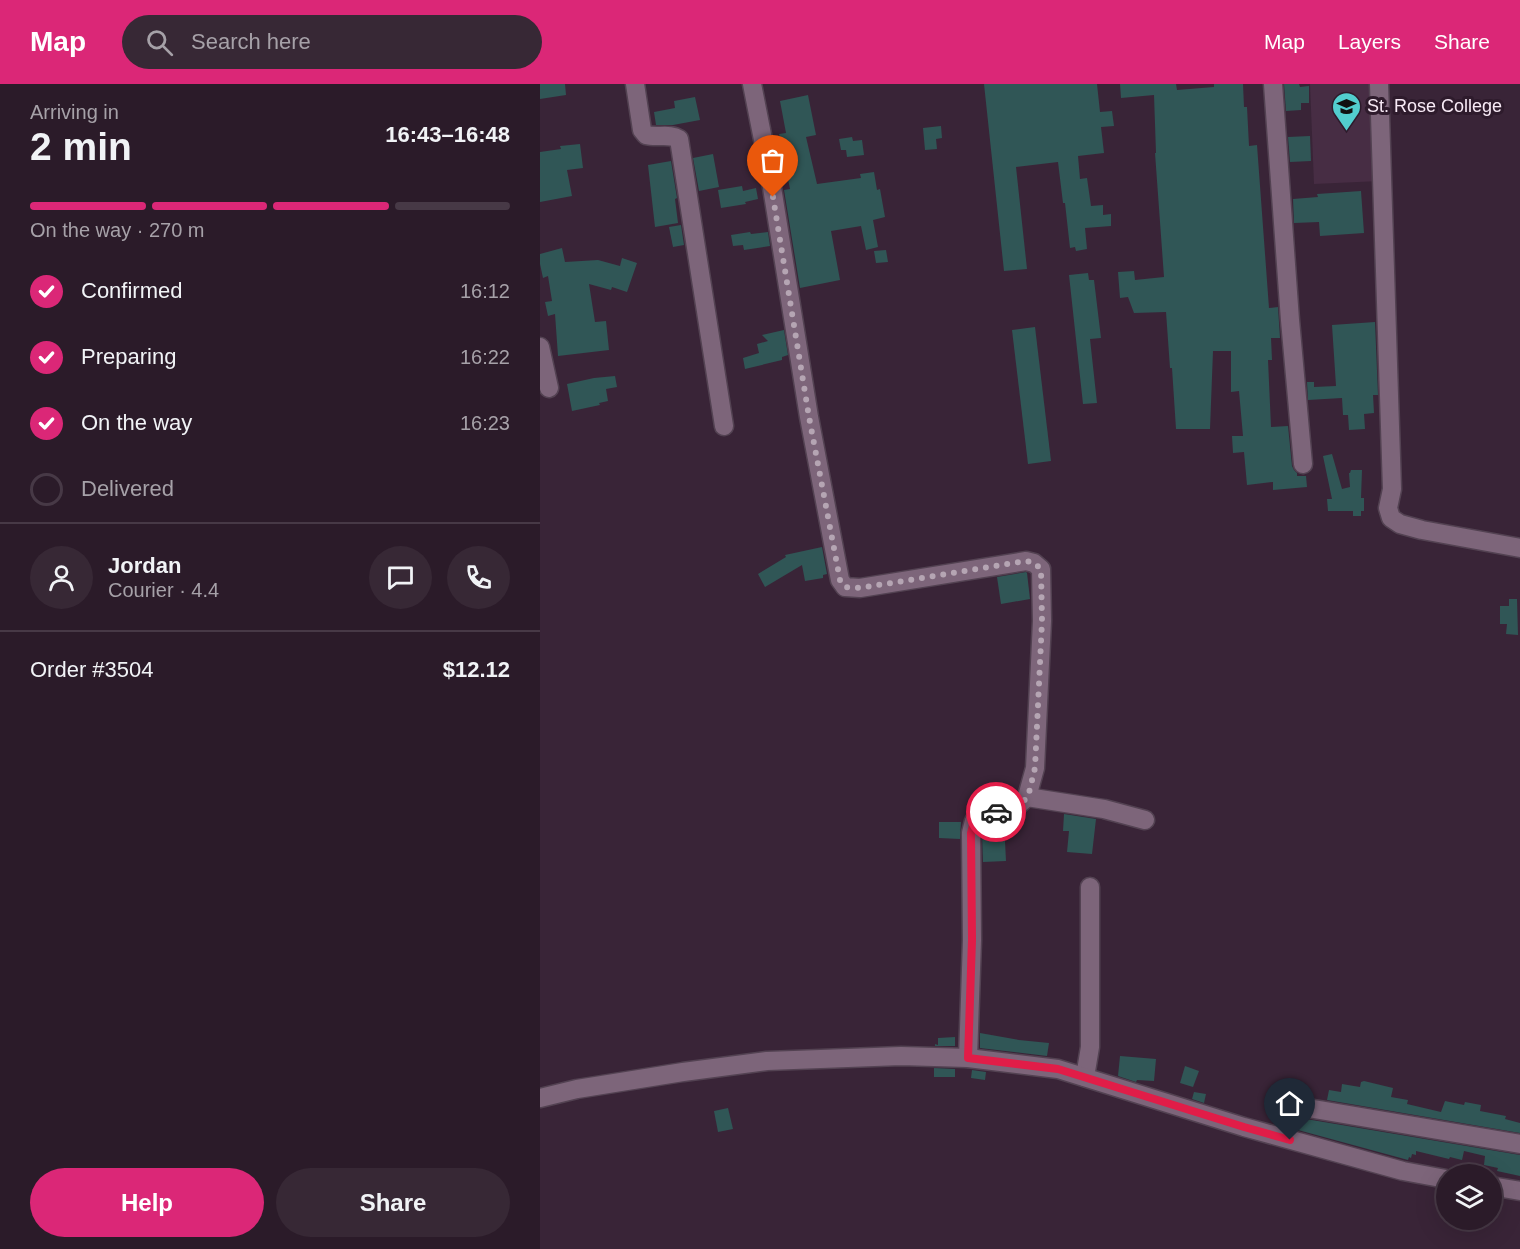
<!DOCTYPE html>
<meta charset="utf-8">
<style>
body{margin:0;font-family:Helvetica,sans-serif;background:#372835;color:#f1f3f6;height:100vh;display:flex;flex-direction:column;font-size:22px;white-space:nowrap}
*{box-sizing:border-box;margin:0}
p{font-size:20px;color:#a6a1a8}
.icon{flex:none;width:33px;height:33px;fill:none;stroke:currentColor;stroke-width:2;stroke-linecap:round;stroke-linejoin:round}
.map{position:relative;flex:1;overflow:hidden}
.details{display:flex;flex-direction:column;background:#2b1b29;width:540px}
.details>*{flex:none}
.fabs{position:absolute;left:896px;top:1080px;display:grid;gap:12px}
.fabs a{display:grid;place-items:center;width:66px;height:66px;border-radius:50%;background:#2b1b29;box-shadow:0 6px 24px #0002,0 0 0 2px #473946;font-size:30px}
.pin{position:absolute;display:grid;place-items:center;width:51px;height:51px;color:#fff;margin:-62px -26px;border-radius:50% 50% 50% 0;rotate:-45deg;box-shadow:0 0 6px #0007}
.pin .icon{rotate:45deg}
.courier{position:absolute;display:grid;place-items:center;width:60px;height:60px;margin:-30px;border:4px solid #e11d48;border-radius:50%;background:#fff;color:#222;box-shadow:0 2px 8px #0007}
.overview em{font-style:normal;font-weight:800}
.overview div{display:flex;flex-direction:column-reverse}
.overview{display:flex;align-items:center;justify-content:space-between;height:102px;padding:0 30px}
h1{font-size:39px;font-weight:800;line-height:45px}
.bar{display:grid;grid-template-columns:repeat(4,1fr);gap:9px 6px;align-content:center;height:72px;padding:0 30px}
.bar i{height:8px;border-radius:4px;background:#473946}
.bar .current{background:#db2777}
.bar p{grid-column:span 4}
.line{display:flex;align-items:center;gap:15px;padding:0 30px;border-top:2px solid #473946}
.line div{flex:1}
.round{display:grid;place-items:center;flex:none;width:63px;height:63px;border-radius:32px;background:#372835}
ol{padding:0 30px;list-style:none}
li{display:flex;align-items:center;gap:18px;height:66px}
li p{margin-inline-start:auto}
li .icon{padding:6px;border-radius:50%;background:#db2777;color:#fff;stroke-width:4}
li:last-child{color:#a6a1a8}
li i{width:33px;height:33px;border:3px solid #473946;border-radius:50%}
.button{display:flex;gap:12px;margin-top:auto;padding:12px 30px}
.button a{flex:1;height:69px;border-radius:36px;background:#db2777;color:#fff;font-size:24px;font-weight:800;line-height:69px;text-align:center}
.button a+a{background:#372835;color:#f1f3f6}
header{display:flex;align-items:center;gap:36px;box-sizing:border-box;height:84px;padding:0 30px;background:#db2777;color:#fff}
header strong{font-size:28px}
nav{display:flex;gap:33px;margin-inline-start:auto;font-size:21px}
.search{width:420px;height:54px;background:#372835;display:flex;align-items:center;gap:15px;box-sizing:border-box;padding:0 21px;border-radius:33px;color:#a6a1a8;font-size:22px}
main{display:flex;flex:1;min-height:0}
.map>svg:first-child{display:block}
</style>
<header>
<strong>Map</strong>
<div class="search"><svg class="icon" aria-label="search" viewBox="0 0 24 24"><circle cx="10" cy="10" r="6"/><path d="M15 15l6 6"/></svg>Search here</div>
<nav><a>Map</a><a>Layers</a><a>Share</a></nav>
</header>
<main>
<section class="details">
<div class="overview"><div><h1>2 min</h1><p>Arriving in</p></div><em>16:43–16:48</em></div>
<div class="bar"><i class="current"></i><i class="current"></i><i class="current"></i><i></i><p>On the way · 270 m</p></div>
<ol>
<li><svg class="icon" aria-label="check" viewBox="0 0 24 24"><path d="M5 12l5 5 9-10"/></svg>Confirmed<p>16:12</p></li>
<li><svg class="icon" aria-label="check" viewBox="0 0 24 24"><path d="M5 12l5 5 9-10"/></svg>Preparing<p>16:22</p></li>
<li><svg class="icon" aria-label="check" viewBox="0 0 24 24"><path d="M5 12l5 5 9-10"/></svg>On the way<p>16:23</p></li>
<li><i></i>Delivered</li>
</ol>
<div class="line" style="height:108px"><a class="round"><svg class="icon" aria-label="person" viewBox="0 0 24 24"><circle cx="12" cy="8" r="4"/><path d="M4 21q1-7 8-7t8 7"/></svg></a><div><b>Jordan</b><p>Courier · 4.4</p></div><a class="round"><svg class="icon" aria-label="chat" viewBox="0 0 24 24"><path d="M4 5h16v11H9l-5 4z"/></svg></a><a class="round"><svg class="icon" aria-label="phone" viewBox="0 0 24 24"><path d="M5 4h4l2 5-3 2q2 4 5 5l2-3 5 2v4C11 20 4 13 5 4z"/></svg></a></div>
<div class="line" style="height:78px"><div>Order #3504</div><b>$12.12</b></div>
<div class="button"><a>Help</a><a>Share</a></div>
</section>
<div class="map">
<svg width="980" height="1165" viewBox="0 0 980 1165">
<rect width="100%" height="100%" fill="#392437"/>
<path fill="#472d44" d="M 770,0 L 838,0 L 840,97 L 774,100 Z"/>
<g fill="#305656">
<path d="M 0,0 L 25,0 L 26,11 L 0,15 Z"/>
<path d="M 444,0 L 557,0 L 560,28 L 572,27 L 574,42 L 561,43 L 564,69 L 538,72 L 540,95 L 547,94 L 551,122 L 563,121 L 563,131 L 571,130 L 571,142 L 545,144 L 547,165 L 536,167 L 535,163 L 530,164 L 525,119 L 523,119 L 518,78 L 476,83 L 487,185 L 464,187 Z"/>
<path d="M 580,0 L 636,0 L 637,6 L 674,3 L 674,0 L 703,0 L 704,23 L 707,23 L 709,62 L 717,61 L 729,224 L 738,223 L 740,254 L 731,254 L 732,276 L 728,276 L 731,343 L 748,342 L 752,382 L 754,386 L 757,389 L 757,392 L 766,392 L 767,403 L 733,406 L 733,398 L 707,401 L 704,368 L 693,369 L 692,352 L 703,352 L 699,307 L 691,308 L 691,267 L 673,267 L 670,345 L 636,345 L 632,284 L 630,284 L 626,228 L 594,229 L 588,213 L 580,214 L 578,188 L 594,187 L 595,196 L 624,193 L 615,69 L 616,69 L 614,11 L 581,14 Z"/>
<path d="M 744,0 L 759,0 L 760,3 L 769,2 L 769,19 L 761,19 L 761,26 L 746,27 Z"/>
<path d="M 268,11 L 276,51 L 266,53 L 277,100 L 321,94 L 320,90 L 334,88 L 337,106 L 340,105 L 345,133 L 333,136 L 338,163 L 326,166 L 321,142 L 291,147 L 300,196 L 260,204 L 244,106 L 250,105 L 239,50 L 246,49 L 240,17 Z"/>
<path d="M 155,13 L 160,36 L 133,41 L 116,41 L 114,28 L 135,24 L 134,17 Z"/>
<path d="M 401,42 L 402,54 L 396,55 L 397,65 L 385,66 L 383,44 Z"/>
<path d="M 770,52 L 771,77 L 750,78 L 748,53 Z"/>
<path d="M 312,53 L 313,57 L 322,56 L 324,71 L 307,73 L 306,66 L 301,66 L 299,55 Z"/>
<path d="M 40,60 L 43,84 L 27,86 L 32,112 L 0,118 L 0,68 L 21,65 L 20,62 Z"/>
<path d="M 173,70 L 179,103 L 159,107 L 153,74 Z"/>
<path d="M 131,77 L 137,114 L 135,115 L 138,139 L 115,143 L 108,81 Z"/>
<path d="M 202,102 L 203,107 L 216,104 L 218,115 L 205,118 L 206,120 L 181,124 L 178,106 Z"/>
<path d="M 821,107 L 824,149 L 780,152 L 779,138 L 754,139 L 753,115 L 778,113 L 777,110 Z"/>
<path d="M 141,141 L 144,161 L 133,163 L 129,143 Z"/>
<path d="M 210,148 L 211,150 L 228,148 L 230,162 L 204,166 L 203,161 L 193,162 L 191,151 Z"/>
<path d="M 22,164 L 25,178 L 58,176 L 80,182 L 82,174 L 97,179 L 87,208 L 72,203 L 71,206 L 49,200 L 55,238 L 66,237 L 69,266 L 18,272 L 15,230 L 8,232 L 5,218 L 12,217 L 8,192 L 3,194 L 0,180 L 0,170 Z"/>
<path d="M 346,166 L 348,178 L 336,179 L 334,167 Z"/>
<path d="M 548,189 L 549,196 L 554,196 L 561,254 L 550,255 L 557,319 L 543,320 L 529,191 Z"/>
<path d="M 835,238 L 838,311 L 833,311 L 834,329 L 824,330 L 825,345 L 809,346 L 808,331 L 803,331 L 802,314 L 768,316 L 767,298 L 774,298 L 774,303 L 796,302 L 792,241 Z"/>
<path d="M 495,243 L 511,377 L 488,380 L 472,246 Z"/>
<path d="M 244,246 L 248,271 L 242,273 L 242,276 L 205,285 L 203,274 L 219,269 L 217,260 L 228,257 L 222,251 Z"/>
<path d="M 75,292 L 77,303 L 66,305 L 68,317 L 59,319 L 60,321 L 32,327 L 27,300 L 54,294 Z"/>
<path d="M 792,370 L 802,405 L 810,403 L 809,389 L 810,389 L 811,386 L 822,386 L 821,414 L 824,414 L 824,427 L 821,427 L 821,432 L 813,432 L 813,427 L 788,427 L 787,415 L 792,415 L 783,372 Z"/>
<path d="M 282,463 L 287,490 L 283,491 L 283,494 L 265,497 L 262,481 L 225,503 L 218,490 L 246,473 L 245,471 Z"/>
<path d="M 486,488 L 487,489 L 490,515 L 461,520 L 457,493 Z"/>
<path d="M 969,515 L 977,515 L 978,551 L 966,550 L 967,540 L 960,540 L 960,522 L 969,522 Z"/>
<path d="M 524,730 L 556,735 L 552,770 L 527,768 L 529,747 L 523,747 Z"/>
<path d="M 399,738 L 421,738 L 420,755 L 399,754 Z"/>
<path d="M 464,738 L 466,777 L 443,778 L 442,750 L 444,744 Z"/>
<path d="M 440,949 L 479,956 L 509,959 L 507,972 L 440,964 Z"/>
<path d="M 415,953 L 415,962 L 395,962 L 395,960 L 398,961 L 398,954 Z"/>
<path d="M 580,972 L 616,975 L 614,997 L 597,996 L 596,998 L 578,992 Z"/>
<path d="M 645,982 L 659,987 L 653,1003 L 640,999 Z"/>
<path d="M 394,984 L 415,985 L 415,993 L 394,993 Z"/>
<path d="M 432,986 L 446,988 L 445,996 L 431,994 Z"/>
<path d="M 824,997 L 853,1004 L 851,1013 L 868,1016 L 867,1020 L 901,1028 L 905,1017 L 924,1021 L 925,1018 L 941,1021 L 940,1027 L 966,1032 L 965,1035 L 980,1039 L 980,1049 L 787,1016 L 789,1006 L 801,1008 L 802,1000 L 820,1003 L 821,998 Z"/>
<path d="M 654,1008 L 666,1010 L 664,1019 L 652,1015 Z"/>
<path d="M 739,1023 L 751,1025 L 754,1031 L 760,1034 L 980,1071 L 980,1092 L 957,1087 L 958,1084 L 944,1081 L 945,1072 L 924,1067 L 922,1076 L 910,1073 L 909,1075 L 876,1067 L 876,1071 L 872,1070 L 871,1074 L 869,1073 L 868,1076 L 736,1040 Z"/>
<path d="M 188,1024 L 193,1045 L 178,1048 L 174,1027 Z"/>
</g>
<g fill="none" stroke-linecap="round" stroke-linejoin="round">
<defs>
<g id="minor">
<path d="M 95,0 L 102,46 L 106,51 C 117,54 130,49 139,55 L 184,342"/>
<path d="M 212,0 L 230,91 L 269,333 L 300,496 L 305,503 L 320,504 L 486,477 L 494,479 L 501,485 L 502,537 L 495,684 L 487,713 L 475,724 L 441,732 L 434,737 L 431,749 L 432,856 L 428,974"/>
<path d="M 733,0 L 750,236 L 763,380"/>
<path d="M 839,0 L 852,405 L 848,424 L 851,434 L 860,440 L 882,446 L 980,464"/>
<path d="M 0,263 L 9,304"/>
<path d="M 487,713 L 564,725 L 605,736"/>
<path d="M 545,993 L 550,963 L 550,803"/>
<path d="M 0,1014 L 37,1005 L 143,988 L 227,977 L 361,972 L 428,974 L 518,985 L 704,1043 L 863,1087 L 906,1095"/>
<path d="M 762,1023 L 980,1060"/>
<path d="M 951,1102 L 980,1107"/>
</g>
</defs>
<use href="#minor" stroke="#534252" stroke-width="21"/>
<use href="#minor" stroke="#7d657a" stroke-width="18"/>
</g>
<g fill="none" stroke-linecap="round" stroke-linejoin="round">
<path stroke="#b5a5b3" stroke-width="6" stroke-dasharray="0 10.8" d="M 233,113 L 269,333 L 300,496 L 305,503 L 320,504 L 486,477 L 494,479 L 501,485 L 502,537 L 495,684 L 488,713 L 475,724 L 456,728"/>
<path stroke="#e11d48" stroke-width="8" d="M 456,728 L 441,732 L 434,737 L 431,749 L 432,856 L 428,974 L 518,985 L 704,1043 L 750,1056"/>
</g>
<defs>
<symbol id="university-pin" viewBox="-11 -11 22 30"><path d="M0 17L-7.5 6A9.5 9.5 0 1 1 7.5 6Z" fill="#52cdce" stroke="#2e1b2c"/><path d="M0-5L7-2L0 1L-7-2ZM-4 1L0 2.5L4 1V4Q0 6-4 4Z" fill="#111"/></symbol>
</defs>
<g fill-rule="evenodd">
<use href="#university-pin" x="790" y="6" width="33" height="45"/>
</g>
<g text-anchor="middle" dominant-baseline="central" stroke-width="6" stroke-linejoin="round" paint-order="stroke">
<g font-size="18" fill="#f8eaf6" stroke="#2e1b2c" text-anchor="start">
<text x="827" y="22">St. Rose College</text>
</g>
</g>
</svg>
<div class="fabs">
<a><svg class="icon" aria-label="layers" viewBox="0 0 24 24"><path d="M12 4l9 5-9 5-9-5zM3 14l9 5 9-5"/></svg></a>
</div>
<div class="pin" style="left:233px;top:113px;background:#ea580c"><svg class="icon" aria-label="bag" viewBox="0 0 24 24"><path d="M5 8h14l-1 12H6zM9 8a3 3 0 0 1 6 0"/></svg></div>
<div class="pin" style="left:750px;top:1056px;background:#1f2937"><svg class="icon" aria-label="home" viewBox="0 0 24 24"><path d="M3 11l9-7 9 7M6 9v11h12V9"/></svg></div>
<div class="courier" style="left:456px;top:728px"><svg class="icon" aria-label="car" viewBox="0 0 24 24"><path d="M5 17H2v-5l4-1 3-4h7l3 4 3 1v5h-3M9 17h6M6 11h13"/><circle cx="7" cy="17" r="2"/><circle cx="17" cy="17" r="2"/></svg></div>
</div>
</main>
